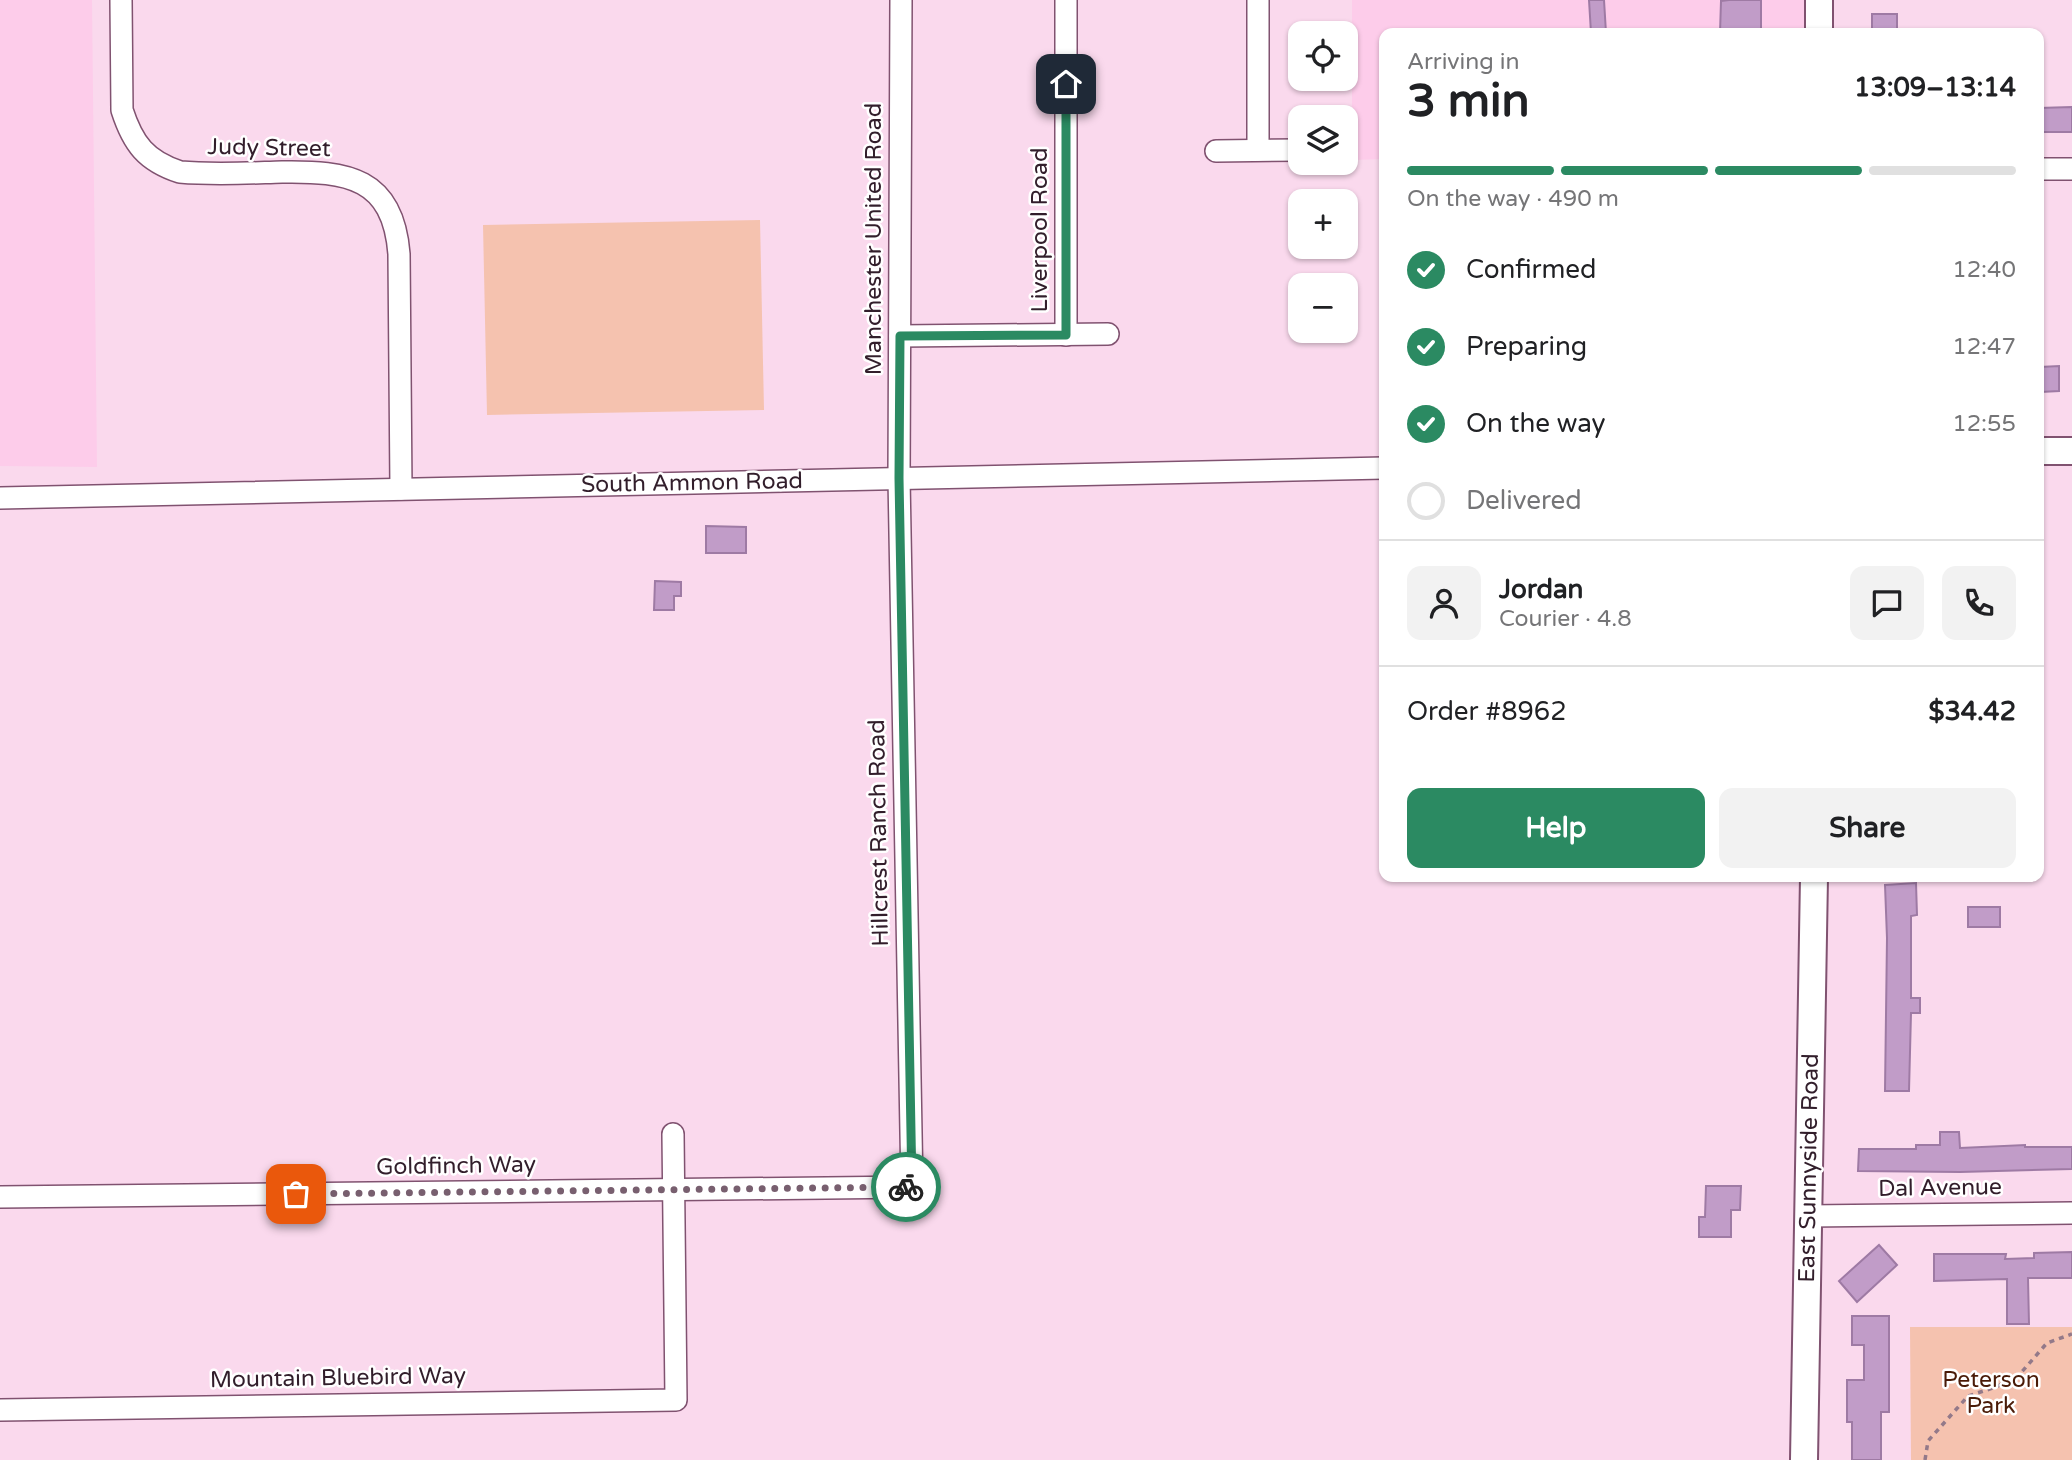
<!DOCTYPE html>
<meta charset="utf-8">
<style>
body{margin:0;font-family:"Varela Round",sans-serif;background:#f2f2f2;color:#202124;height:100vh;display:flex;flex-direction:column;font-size:26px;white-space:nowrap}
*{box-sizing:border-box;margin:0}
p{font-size:23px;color:#757577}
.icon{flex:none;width:38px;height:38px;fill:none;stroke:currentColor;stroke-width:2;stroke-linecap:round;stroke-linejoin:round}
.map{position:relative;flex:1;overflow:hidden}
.sheet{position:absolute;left:1379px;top:28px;width:665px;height:854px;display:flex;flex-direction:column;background:#fff;border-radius:14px;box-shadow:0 2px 5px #0004}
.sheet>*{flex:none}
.buttons{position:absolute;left:1288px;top:21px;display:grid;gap:14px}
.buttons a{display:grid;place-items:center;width:70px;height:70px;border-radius:14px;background:#fff;box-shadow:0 2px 5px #0004;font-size:35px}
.pin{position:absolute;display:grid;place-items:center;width:60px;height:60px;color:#fff;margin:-30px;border-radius:14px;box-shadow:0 4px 10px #0006}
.courier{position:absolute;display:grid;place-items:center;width:70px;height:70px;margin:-35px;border:5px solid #2b8a62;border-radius:50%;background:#fff;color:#222;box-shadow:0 2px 9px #0007}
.summary em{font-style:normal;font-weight:700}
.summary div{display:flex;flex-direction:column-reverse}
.summary{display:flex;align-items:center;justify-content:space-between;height:119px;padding:0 28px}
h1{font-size:46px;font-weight:700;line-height:52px}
.bar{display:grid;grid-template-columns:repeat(4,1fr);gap:10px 7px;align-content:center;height:84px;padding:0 28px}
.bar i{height:9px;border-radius:5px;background:#e0e0e0}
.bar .active{background:#2b8a62}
.bar p{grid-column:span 4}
.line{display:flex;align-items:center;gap:18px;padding:0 28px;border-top:2px solid #e0e0e0}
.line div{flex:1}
.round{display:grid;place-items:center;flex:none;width:74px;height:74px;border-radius:14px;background:#f2f2f2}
ol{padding:0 28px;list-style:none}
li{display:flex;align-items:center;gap:21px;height:77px}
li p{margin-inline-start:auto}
li .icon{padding:7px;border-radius:50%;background:#2b8a62;color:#fff;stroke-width:4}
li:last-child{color:#757577}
li i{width:38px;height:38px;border:4px solid #e0e0e0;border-radius:50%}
.button{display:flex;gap:14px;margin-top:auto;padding:14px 28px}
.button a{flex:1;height:80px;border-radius:14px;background:#2b8a62;color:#fff;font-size:28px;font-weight:700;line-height:80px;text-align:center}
.button a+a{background:#f2f2f2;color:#202124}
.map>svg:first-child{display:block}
</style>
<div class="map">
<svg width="2072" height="1460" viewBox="0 0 2072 1460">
<rect width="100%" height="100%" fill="#fad9ed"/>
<g fill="#fdccea">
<path d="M 0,0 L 92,0 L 97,467 L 0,466 Z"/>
<path d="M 1352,0 L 1819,0 L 1819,33 L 1384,33 L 1384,159 L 1352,160 Z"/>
</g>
<g fill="#f5c2af">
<path d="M 760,220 L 764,410 L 487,415 L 483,225 Z"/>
<path d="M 1910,1327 L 2072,1327 L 2072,1460 L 1911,1460 Z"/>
</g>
<g fill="#c19cc8" stroke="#9e7aa4" stroke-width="2">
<path d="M 1589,0 L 1604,0 L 1606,33 L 1591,33 Z"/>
<path d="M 1729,0 L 1761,0 L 1761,33 L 1720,33 L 1721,1 Z"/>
<rect x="1872" y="14" width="25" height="19"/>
<path d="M 2072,107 L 2072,132 L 2039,132 L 2039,108 Z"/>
<path d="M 2059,366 L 2059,391 L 2041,392 L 2040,367 Z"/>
<path d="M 706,526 L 746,527 L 746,553 L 706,553 Z"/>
<path d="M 655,581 L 681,582 L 681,596 L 674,596 L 674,610 L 654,610 Z"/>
<path d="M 1916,883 L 1917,915 L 1911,916 L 1911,998 L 1920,998 L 1920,1013 L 1911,1013 L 1909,1091 L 1885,1091 L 1887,938 L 1885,885 Z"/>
<rect x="1968" y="907" width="32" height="20"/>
<path d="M 1940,1132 L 1959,1132 L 1960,1148 L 2025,1145 L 2025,1147 L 2072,1147 L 2072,1169 L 1960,1172 L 1858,1171 L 1859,1149 L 1916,1149 L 1916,1145 L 1940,1145 Z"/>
<path d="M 1706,1186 L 1741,1186 L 1740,1210 L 1731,1210 L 1731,1237 L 1699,1237 L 1699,1217 L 1705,1217 Z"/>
<path d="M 1879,1245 L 1897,1265 L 1857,1302 L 1839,1281 Z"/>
<path d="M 2072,1252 L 2072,1278 L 2028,1278 L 2029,1324 L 2007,1324 L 2007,1279 L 1934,1281 L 1934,1254 L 2006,1254 L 2005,1259 L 2034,1258 L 2034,1253 Z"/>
<path d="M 1852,1316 L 1889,1316 L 1889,1412 L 1881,1412 L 1881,1460 L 1852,1460 L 1852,1422 L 1847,1422 L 1847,1380 L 1864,1380 L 1864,1345 L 1852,1345 Z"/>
</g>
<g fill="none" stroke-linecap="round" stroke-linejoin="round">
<defs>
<g id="minor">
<path d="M 121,0 L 122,110 C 133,144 146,161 180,172 C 214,175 248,173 282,172 C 347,171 393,177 399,254 L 401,489"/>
<path d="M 1258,150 L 1258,0"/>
<path d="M 1216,151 L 1298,150"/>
<path d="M 2039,169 L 2072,169"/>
<path d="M 1066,335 L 1066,0"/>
<path d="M 900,336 L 1108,334"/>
<path d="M 0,498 L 1384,468"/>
<path d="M 0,1197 L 912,1187 L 899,478 L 901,0"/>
<path d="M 1808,1216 L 2072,1213"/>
<path d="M 0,1410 L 676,1400 L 673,1134"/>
</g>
<g id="major">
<path d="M 1819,33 L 1819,0"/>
<path d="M 2039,451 L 2072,451"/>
<path d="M 1804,1460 L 1814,877"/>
</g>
</defs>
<use href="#minor" stroke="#805270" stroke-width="24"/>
<use href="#major" stroke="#805270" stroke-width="30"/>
<path stroke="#937989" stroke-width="3.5" stroke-dasharray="5 5" stroke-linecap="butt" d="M 1925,1460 L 1928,1441 L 1968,1396 L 1996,1387 L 2019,1375 L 2047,1343 L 2072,1334"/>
<use href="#minor" stroke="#fff" stroke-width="21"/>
<use href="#major" stroke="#fff" stroke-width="26"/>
</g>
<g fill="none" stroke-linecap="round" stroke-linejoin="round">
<path stroke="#785f6f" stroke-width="7" stroke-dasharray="0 12.6" d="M 296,1194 L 906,1187"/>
<path stroke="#2b8a62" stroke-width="9" d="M 906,1187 L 912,1187 L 899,478 L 900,336 L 1066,335 L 1066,84"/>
</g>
<g text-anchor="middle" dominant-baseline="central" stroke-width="5" stroke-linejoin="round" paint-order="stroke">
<g font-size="23" fill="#321e2b" stroke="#fff">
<text transform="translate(269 148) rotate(1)">Judy Street</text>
<text transform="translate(1040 230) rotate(-90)">Liverpool Road</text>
<text transform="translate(874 239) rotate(-90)">Manchester United Road</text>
<text transform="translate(692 483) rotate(-1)">South Ammon Road</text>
<text transform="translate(879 833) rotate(-91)">Hillcrest Ranch Road</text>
<text transform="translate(456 1166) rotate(-1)">Goldfinch Way</text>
<text transform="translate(1809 1168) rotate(-89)">East Sunnyside Road</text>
<text transform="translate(1940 1188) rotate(-1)">Dal Avenue</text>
<text transform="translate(338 1378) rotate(-1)">Mountain Bluebird Way</text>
</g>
<g font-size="23" fill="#4a1b08" stroke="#fff">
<text x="1991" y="1380">Peterson<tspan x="1991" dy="26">Park</tspan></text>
</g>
</g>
</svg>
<div class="buttons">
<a><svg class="icon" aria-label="locate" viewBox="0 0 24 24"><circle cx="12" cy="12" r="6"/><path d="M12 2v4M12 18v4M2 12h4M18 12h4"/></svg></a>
<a><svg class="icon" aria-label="layers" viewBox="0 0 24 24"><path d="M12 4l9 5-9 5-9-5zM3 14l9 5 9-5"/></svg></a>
<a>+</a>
<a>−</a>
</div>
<div class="pin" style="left:296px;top:1194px;background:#ea580c"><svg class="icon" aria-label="bag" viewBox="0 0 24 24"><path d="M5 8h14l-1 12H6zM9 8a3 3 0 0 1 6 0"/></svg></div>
<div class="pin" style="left:1066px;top:84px;background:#1f2937"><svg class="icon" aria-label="home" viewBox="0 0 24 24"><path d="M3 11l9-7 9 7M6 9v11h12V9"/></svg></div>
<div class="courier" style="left:906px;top:1187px"><svg class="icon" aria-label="bike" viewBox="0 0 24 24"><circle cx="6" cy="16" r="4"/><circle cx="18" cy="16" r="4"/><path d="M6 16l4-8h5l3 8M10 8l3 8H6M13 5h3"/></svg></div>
<section class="sheet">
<div class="summary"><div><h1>3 min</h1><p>Arriving in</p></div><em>13:09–13:14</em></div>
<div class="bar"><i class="active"></i><i class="active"></i><i class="active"></i><i></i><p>On the way · 490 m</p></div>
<ol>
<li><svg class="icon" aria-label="check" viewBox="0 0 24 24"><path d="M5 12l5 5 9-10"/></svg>Confirmed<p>12:40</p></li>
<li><svg class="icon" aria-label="check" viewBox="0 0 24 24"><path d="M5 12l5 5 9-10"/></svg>Preparing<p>12:47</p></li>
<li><svg class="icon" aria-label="check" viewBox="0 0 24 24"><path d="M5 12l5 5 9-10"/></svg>On the way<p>12:55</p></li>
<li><i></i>Delivered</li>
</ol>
<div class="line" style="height:126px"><a class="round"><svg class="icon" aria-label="person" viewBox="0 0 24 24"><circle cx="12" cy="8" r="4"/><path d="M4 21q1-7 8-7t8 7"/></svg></a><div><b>Jordan</b><p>Courier · 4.8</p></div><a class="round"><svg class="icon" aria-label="chat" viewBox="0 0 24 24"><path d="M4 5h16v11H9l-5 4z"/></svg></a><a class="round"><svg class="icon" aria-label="phone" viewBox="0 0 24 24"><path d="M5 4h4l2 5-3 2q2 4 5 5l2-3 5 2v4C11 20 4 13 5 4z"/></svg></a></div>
<div class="line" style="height:91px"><div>Order #8962</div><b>$34.42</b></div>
<div class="button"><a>Help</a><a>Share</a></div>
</section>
</div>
